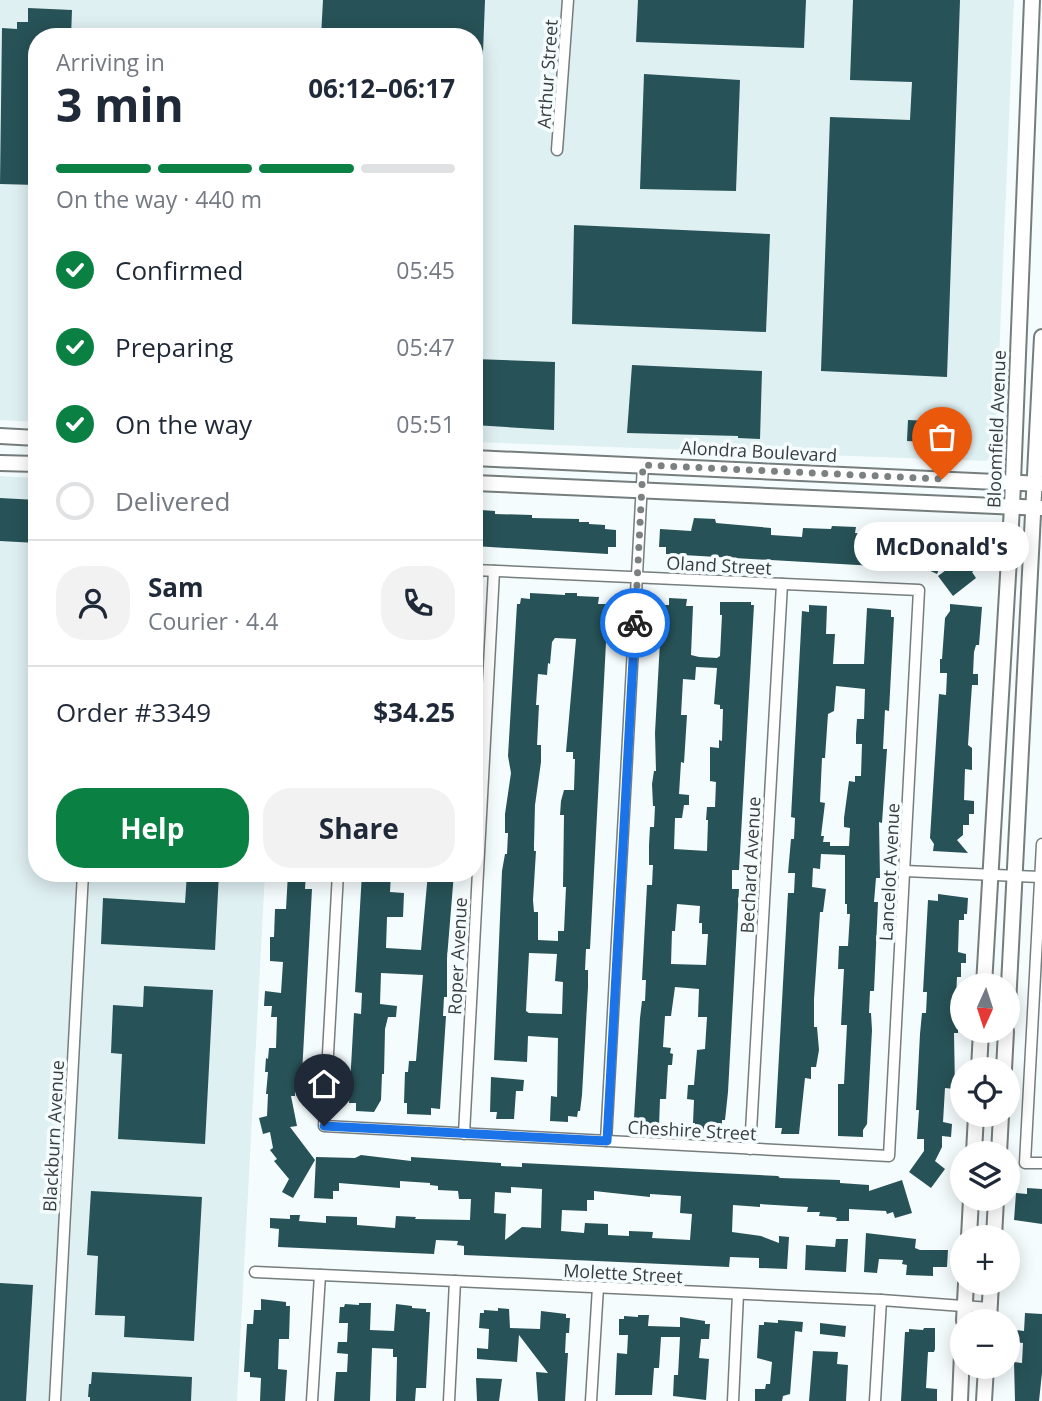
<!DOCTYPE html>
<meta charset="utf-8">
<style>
body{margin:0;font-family:"Open Sans",sans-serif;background:#f2f2f3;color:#1f2937;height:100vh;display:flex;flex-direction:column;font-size:26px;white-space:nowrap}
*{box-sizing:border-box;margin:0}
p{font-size:23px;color:#747a83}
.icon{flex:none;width:38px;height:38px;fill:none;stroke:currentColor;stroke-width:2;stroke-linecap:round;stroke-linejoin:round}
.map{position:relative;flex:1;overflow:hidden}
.sheet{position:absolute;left:28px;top:28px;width:455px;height:854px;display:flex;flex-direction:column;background:#fff;border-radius:28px;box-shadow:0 4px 18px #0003}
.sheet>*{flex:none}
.needle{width:46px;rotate:183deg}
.tools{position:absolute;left:950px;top:973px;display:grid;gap:14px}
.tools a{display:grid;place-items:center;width:70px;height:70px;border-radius:50%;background:#fff;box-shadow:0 4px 18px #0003;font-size:35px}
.pin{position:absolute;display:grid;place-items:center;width:60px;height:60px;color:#fff;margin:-72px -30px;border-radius:50% 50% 50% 0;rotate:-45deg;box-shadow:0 0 7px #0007}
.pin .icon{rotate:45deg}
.courier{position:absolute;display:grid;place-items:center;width:70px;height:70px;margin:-35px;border:5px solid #1a73e8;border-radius:50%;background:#fff;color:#222;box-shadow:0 2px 9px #0007}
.bubble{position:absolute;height:49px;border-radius:24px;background:#fff;box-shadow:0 4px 18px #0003;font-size:23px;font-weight:700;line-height:49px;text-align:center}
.headline em{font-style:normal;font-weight:700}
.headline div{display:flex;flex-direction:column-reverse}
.headline{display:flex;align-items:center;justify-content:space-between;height:119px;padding:0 28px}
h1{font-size:46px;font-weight:700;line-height:52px}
.bar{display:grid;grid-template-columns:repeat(4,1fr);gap:10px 7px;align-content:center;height:84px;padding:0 28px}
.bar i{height:9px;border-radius:5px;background:#e0e1e3}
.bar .on{background:#0b8043}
.bar p{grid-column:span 4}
.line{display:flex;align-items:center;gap:18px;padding:0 28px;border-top:2px solid #e0e1e3}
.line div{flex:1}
.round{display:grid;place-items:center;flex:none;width:74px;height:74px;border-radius:28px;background:#f2f2f3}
ol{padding:0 28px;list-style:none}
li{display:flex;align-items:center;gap:21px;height:77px}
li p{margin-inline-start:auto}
li .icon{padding:7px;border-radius:50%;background:#0b8043;color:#fff;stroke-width:4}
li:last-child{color:#747a83}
li i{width:38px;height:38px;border:4px solid #e0e1e3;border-radius:50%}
.primary-button{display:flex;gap:14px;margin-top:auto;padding:14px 28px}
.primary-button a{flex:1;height:80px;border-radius:28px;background:#0b8043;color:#fff;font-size:28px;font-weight:700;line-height:80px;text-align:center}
.primary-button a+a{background:#f2f2f3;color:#1f2937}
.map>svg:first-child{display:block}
</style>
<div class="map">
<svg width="1042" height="1401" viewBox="0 0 1042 1401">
<rect width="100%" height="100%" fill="#f5fcfd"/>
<g fill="#dff0f2">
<path d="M 0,0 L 1014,0 L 995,456 L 985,461 L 474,442 L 474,37 L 37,37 L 37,422 L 0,420 Z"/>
<path d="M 0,476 L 37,478 L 37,873 L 265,873 L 237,1401 L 0,1401 Z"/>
</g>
<g fill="#275257" fill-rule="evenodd">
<path d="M 323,0 L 485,0 L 482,79 L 474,79 L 474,37 L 321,37 Z"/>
<path d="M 638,0 L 806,0 L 804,48 L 636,42 Z"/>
<path d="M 853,0 L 960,0 L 947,377 L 821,371 L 830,117 L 910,120 L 912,82 L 850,80 Z"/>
<path d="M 28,8 L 72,10 L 71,37 L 37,37 L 37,185 L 0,184 L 2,28 L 17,29 L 17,22 L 28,22 Z"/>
<path d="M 644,74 L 740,80 L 736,191 L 640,189 Z"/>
<path d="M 574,225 L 770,234 L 766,332 L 572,324 Z"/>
<path d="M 474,359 L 555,362 L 554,430 L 474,425 Z"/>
<path d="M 632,365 L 762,371 L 760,439 L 738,438 L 738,436 L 627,433 Z"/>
<path d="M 930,418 L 959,420 L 959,422 L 961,422 L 961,440 L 958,440 L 958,444 L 907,441 L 908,420 L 929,421 Z"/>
<path d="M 0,498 L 37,500 L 37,543 L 0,541 Z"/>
<path d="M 481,510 L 495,511 L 495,514 L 532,515 L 532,518 L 579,519 L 579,522 L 589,522 L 589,524 L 605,525 L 605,529 L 616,530 L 616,547 L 608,547 L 608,554 L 474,546 L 474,522 L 480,523 Z"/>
<path d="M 694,518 L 715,519 L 716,523 L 771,528 L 771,535 L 802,537 L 803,528 L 831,529 L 832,526 L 856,527 L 855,533 L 924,537 L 948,547 L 937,574 L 913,563 L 875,561 L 875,566 L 666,554 L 666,547 L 659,547 L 660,529 L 691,531 Z"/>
<path d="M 969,553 L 979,567 L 972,572 L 976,578 L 953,596 L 938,576 Z"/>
<path d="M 530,593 L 565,595 L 565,593 L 577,593 L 577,596 L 599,597 L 598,604 L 608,604 L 590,949 L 586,949 L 585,970 L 588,970 L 588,987 L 582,1095 L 580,1111 L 578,1111 L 577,1117 L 568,1116 L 568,1122 L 550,1121 L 551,1096 L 557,1097 L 558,1038 L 528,1036 L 527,1062 L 494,1060 L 502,871 L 505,854 L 507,854 L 508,833 L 505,833 L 505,814 L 511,773 L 508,756 L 517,604 L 520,604 L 521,598 L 530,599 ZM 555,638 L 576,639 L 566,752 L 573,752 L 573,759 L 575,759 L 574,790 L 564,790 L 561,801 L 560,815 L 564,815 L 563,887 L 566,887 L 564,931 L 558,931 L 558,941 L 538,940 L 538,912 L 534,912 L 533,900 L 536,851 L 534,851 L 534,844 L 535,805 L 541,762 L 541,745 L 537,745 L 539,705 L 536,705 L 538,674 L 547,675 L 548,663 L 550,664 L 552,642 ZM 529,953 L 557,954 L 555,981 L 563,982 L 562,1014 L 529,1013 L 526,1011 Z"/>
<path d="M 669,598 L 687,599 L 686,606 L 693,606 L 691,655 L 699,657 L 717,658 L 720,656 L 722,615 L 720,615 L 720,602 L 751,602 L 751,605 L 754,605 L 739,870 L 732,870 L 732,889 L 739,889 L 728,1092 L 725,1120 L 722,1120 L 722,1124 L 713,1124 L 713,1130 L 695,1129 L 695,1123 L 693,1123 L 694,1100 L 687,1099 L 688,1085 L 694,1085 L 697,1050 L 705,1049 L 707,1017 L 698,1017 L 699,989 L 675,987 L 671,1016 L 665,1016 L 663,1047 L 671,1048 L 670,1053 L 673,1054 L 672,1065 L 668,1065 L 666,1099 L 660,1099 L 659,1127 L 641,1126 L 641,1119 L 634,1118 L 640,1018 L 642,1001 L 645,1001 L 646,980 L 642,980 L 647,885 L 652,885 L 653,865 L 649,865 L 649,845 L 650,827 L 654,827 L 655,806 L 653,806 L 652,784 L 654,771 L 656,771 L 655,733 L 662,605 L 669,605 ZM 696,667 L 717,668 L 714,704 L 720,705 L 720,709 L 723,709 L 722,741 L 719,740 L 719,748 L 710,747 L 710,781 L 716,782 L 715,807 L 707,807 L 706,820 L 708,820 L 707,851 L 674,849 L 675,818 L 682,818 L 684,805 L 689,805 L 689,795 L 679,794 L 681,762 L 684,763 L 687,715 L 681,715 L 683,679 L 695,680 ZM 677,904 L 700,906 L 699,923 L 702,923 L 702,934 L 708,934 L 706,965 L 671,964 L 672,931 L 675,931 Z"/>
<path d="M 950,604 L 982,607 L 979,645 L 976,645 L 974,652 L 973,674 L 978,674 L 978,685 L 972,685 L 970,714 L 968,745 L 972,748 L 972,770 L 965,769 L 964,800 L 974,801 L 974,814 L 969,814 L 969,825 L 963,825 L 963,835 L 957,840 L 968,853 L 933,851 L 934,844 L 930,838 L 939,694 L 946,695 L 947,673 L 940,673 L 940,659 L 942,659 L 945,618 L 950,611 Z"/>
<path d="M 809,605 L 827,606 L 826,634 L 835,634 L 833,664 L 864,664 L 867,608 L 891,610 L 891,617 L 894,617 L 889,711 L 885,710 L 883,749 L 887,749 L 882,823 L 879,822 L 880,878 L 876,878 L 874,902 L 878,902 L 874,991 L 870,991 L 869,1013 L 871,1013 L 872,1030 L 867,1124 L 863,1130 L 863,1137 L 838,1136 L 838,1084 L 844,1084 L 847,1025 L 841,1025 L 844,969 L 838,969 L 839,946 L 848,946 L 850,914 L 847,914 L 847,904 L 845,904 L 845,855 L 821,854 L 820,869 L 813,868 L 812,887 L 826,889 L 823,912 L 820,912 L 814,999 L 814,1027 L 817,1027 L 819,1050 L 816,1067 L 811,1067 L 811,1079 L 805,1078 L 799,1134 L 781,1134 L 782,1128 L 775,1128 L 788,893 L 794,893 L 795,873 L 788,873 L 791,839 L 794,839 L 795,818 L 791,817 L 802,611 L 809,612 ZM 836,686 L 865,689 L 864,719 L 857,719 L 856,734 L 856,744 L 862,744 L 861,776 L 855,776 L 855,782 L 849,781 L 844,818 L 844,827 L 850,828 L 849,846 L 830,846 L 830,842 L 823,842 L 824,836 L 821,836 L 825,803 L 820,802 L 822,758 L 825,758 L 828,714 L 834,711 Z"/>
<path d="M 187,873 L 219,873 L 215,950 L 101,944 L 103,898 L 185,903 Z"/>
<path d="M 288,873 L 306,873 L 305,889 L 312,889 L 302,1074 L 299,1092 L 295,1091 L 295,1096 L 291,1096 L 297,1126 L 290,1127 L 315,1160 L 293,1198 L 282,1192 L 289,1179 L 274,1161 L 277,1159 L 270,1150 L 273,1148 L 270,1132 L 263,1134 L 259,1118 L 267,1116 L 268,1094 L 266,1094 L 268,1072 L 265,1072 L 266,1058 L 268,1059 L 269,1048 L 276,1048 L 277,1017 L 271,1017 L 272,1006 L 264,1006 L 265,991 L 281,993 L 283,962 L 270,961 L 270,937 L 274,937 L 275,909 L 286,909 Z"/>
<path d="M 362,873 L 391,873 L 390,892 L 404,893 L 403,917 L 387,917 L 386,948 L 421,950 L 428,873 L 454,873 L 447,958 L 447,997 L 444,997 L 443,1016 L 446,1016 L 440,1109 L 431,1108 L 431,1115 L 407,1114 L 407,1103 L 404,1103 L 405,1072 L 408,1072 L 409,1061 L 416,1061 L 423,975 L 381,973 L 380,1004 L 397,1006 L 396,1017 L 388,1017 L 385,1029 L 384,1074 L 382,1074 L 381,1100 L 374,1112 L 356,1111 L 356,1103 L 349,1103 L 354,1013 L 361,1014 L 362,993 L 355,992 Z"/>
<path d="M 938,894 L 968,898 L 967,914 L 964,914 L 964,920 L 959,920 L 958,952 L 966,954 L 966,963 L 961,963 L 961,977 L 957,977 L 955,1019 L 958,1019 L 958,1033 L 954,1033 L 955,1089 L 945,1088 L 943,1122 L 952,1124 L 951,1137 L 942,1136 L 942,1147 L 935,1161 L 945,1169 L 931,1188 L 909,1172 L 924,1151 L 924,1139 L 917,1139 L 919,1110 L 916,1110 L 920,1034 L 922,1013 L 926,1013 L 927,992 L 923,992 L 928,900 L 938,901 Z"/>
<path d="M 144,986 L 213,990 L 205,1144 L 118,1139 L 122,1054 L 111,1053 L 113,1005 L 143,1007 Z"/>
<path d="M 491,1077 L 524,1080 L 523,1091 L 516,1091 L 514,1119 L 496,1119 L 497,1112 L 490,1112 Z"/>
<path d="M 361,1155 L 411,1161 L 411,1157 L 485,1162 L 501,1163 L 501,1166 L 522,1167 L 522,1163 L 778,1176 L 780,1178 L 840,1180 L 840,1183 L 869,1185 L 869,1191 L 902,1180 L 912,1213 L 895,1218 L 893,1212 L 887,1214 L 886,1211 L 849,1209 L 849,1221 L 836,1221 L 837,1218 L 834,1217 L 819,1216 L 820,1212 L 807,1212 L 808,1207 L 760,1204 L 760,1207 L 733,1205 L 732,1232 L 761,1236 L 779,1243 L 779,1236 L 789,1237 L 787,1269 L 759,1268 L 759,1258 L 730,1257 L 729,1267 L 464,1255 L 464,1246 L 457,1245 L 458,1241 L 436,1240 L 434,1254 L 278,1247 L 279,1229 L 270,1228 L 270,1218 L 290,1219 L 290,1215 L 300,1215 L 299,1221 L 326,1223 L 326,1216 L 357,1217 L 357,1225 L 395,1228 L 396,1216 L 416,1217 L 415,1219 L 470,1220 L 471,1199 L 459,1199 L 458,1191 L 438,1190 L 438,1186 L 430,1185 L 430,1183 L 400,1181 L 400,1188 L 339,1183 L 339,1191 L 333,1191 L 333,1199 L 314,1198 L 316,1157 L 355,1158 ZM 511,1187 L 542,1189 L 541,1228 L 522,1227 L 505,1240 L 506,1214 L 494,1213 L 495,1192 L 511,1193 ZM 594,1191 L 650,1197 L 650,1194 L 681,1196 L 680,1213 L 692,1214 L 690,1240 L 652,1238 L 653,1232 L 629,1231 L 629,1236 L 608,1235 L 608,1224 L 585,1223 L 584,1233 L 561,1231 L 562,1210 L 587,1211 L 587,1200 L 594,1200 Z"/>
<path d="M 1027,1188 L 1042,1189 L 1042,1224 L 1014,1220 L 1016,1193 L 1027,1194 Z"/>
<path d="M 91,1191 L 202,1197 L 194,1341 L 124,1337 L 125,1316 L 95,1315 L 98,1256 L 87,1255 Z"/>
<path d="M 866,1233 L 916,1239 L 915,1248 L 920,1250 L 948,1250 L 947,1267 L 933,1267 L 933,1276 L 906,1275 L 907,1265 L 902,1264 L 903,1260 L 879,1259 L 877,1273 L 864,1272 Z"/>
<path d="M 836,1239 L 848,1239 L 846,1272 L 805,1270 L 806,1245 L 835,1247 Z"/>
<path d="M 0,1283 L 33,1285 L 26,1401 L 0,1401 Z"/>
<path d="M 261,1299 L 286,1302 L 286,1306 L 290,1306 L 289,1339 L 279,1339 L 278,1369 L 287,1370 L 285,1401 L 260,1401 L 261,1378 L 250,1377 L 250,1372 L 244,1372 L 247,1324 L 253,1324 L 254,1310 L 261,1310 Z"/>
<path d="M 359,1303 L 371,1303 L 370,1330 L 394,1331 L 396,1304 L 412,1306 L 412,1308 L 426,1309 L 426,1312 L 430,1312 L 426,1388 L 416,1388 L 415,1401 L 396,1401 L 397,1357 L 393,1357 L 393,1349 L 372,1348 L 370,1401 L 334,1401 L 336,1372 L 347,1372 L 348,1354 L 337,1353 L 338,1342 L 347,1342 L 348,1323 L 339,1323 L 340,1307 L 344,1307 L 345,1304 L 359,1305 Z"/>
<path d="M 498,1308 L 509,1309 L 510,1328 L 540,1329 L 541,1311 L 566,1314 L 566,1318 L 570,1318 L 569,1333 L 566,1333 L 565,1353 L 568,1353 L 565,1401 L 538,1401 L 536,1372 L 548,1373 L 519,1335 L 517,1362 L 477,1359 L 477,1348 L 488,1349 L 489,1329 L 479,1328 L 480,1313 L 484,1313 L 484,1310 L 498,1311 Z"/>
<path d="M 1025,1313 L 1042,1314 L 1042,1373 L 1039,1401 L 1015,1401 L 1014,1362 L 1022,1363 L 1023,1343 L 1015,1342 L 1016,1330 L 1024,1331 Z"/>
<path d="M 638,1315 L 649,1315 L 648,1326 L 680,1327 L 680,1317 L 705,1321 L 705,1324 L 710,1324 L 709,1339 L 701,1339 L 699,1358 L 709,1359 L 706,1400 L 673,1396 L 674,1375 L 678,1375 L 680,1337 L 661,1337 L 659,1368 L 654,1368 L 652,1395 L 615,1395 L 617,1353 L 627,1354 L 628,1335 L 619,1335 L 619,1319 L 624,1319 L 624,1316 L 638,1317 Z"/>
<path d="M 778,1320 L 803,1322 L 802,1332 L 795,1331 L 790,1394 L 783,1396 L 782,1401 L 755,1401 L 755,1389 L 765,1389 L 766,1384 L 770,1384 L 772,1362 L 757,1358 L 759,1325 L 764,1325 L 764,1322 L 778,1323 Z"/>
<path d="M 820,1323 L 846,1326 L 845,1337 L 820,1334 Z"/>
<path d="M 924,1328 L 935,1328 L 935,1349 L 934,1352 L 928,1352 L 926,1388 L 937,1389 L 937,1401 L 901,1401 L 905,1332 L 909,1332 L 909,1329 L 923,1330 Z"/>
<path d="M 813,1351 L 838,1352 L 837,1364 L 848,1365 L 846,1401 L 809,1401 Z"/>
<path d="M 92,1372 L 192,1377 L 191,1401 L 90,1401 L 90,1397 L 88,1397 L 89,1384 L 91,1384 Z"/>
<path d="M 476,1378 L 502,1379 L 499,1401 L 477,1401 Z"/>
</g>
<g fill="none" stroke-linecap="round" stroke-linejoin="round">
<defs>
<g id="street">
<path d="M 557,150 L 568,0"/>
<path d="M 1042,844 L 1025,1163 L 1042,1163"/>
<path d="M 905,871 L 1040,877"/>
<path d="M 338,873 L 324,1126 L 889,1156 L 919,590 L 474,570"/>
<path d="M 464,1134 L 494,571"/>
<path d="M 606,1141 L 643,465"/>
<path d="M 750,1149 L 782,584"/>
<path d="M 255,1272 L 881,1300 L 990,1308"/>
<path d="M 55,1401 L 83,873"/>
<path d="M 312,1401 L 320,1275"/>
<path d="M 449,1401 L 455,1281"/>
<path d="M 591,1401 L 598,1287"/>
<path d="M 733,1401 L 738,1294"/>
<path d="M 875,1401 L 881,1300"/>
</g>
<g id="secondary">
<path d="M 0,436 L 37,438"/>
<path d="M 474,458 L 1042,484"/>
<path d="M 0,463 L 37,464"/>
<path d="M 474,483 L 1042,508"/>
<path d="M 984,985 L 1012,507 L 1032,0"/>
<path d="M 1008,1005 L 1042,337"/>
<path d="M 979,1069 L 981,1031"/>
<path d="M 1004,1069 L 1006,1031"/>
<path d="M 974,1153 L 976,1115"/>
<path d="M 999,1153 L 1001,1115"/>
<path d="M 969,1237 L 971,1199"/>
<path d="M 994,1237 L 996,1199"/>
<path d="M 964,1321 L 966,1283"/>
<path d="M 989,1321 L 991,1283"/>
<path d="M 960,1401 L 962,1352"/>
<path d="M 984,1401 L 986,1367"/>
</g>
</defs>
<use href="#street" stroke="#767d7d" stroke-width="13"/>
<use href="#secondary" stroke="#767d7d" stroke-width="18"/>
<use href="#street" stroke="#fff" stroke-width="10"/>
<use href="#secondary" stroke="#fff" stroke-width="14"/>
</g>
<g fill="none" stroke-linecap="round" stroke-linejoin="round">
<path stroke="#7b8081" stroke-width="7" stroke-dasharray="0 12.6" d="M 635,623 L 643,465 L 942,479"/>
<path stroke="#1a73e8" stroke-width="9" d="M 324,1126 L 607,1141 L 635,623"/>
</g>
<g text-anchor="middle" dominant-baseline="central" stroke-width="7" stroke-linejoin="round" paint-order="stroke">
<g font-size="18" fill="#3a3d3e" stroke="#f5fcfd">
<text transform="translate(547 74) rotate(-86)">Arthur Street</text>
<text transform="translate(996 429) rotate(-88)">Bloomfield Avenue</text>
<text transform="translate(759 451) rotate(3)">Alondra Boulevard</text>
<text transform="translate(719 565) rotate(3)">Oland Street</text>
<text transform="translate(750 865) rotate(-87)">Bechard Avenue</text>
<text transform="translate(889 872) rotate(-87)">Lancelot Avenue</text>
<text transform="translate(457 956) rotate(-87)">Roper Avenue</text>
<text transform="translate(692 1130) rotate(3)">Cheshire Street</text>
<text transform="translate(53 1136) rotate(-87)">Blackburn Avenue</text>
<text transform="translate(623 1273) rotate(3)">Molette Street</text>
</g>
</g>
</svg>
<div class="tools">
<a><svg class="needle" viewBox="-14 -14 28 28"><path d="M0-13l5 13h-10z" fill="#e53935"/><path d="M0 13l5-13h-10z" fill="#747a83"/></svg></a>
<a><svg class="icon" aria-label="locate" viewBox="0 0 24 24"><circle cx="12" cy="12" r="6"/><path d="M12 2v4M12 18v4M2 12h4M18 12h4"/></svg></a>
<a><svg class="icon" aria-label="layers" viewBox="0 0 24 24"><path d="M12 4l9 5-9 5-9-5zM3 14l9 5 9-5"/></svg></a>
<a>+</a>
<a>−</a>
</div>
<div class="pin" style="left:942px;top:479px;background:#ea580c"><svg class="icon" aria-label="bag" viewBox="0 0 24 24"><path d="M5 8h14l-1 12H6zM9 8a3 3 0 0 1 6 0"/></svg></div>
<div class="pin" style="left:324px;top:1126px;background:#1f2937"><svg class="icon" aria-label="home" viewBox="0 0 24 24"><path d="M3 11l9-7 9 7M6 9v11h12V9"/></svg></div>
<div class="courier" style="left:635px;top:623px"><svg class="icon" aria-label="bike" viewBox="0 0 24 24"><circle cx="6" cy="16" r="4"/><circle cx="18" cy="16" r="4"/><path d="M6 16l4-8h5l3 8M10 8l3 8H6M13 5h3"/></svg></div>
<div class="bubble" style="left:854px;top:522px;width:175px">McDonald's</div>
<section class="sheet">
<div class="headline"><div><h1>3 min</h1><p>Arriving in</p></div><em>06:12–06:17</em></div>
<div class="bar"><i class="on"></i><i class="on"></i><i class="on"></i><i></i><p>On the way · 440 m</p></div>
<ol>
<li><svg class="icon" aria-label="check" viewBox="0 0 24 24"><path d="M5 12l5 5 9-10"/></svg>Confirmed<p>05:45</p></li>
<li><svg class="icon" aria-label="check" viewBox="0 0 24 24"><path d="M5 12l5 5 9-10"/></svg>Preparing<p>05:47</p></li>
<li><svg class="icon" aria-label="check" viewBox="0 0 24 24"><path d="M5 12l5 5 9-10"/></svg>On the way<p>05:51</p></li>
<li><i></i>Delivered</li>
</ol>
<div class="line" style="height:126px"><a class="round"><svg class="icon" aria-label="person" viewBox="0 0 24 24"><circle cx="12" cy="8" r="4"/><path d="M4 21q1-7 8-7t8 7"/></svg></a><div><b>Sam</b><p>Courier · 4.4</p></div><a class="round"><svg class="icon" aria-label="phone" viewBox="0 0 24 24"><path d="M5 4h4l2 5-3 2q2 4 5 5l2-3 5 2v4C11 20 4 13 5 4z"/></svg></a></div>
<div class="line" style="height:91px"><div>Order #3349</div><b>$34.25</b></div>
<div class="primary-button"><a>Help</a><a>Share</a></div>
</section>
</div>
